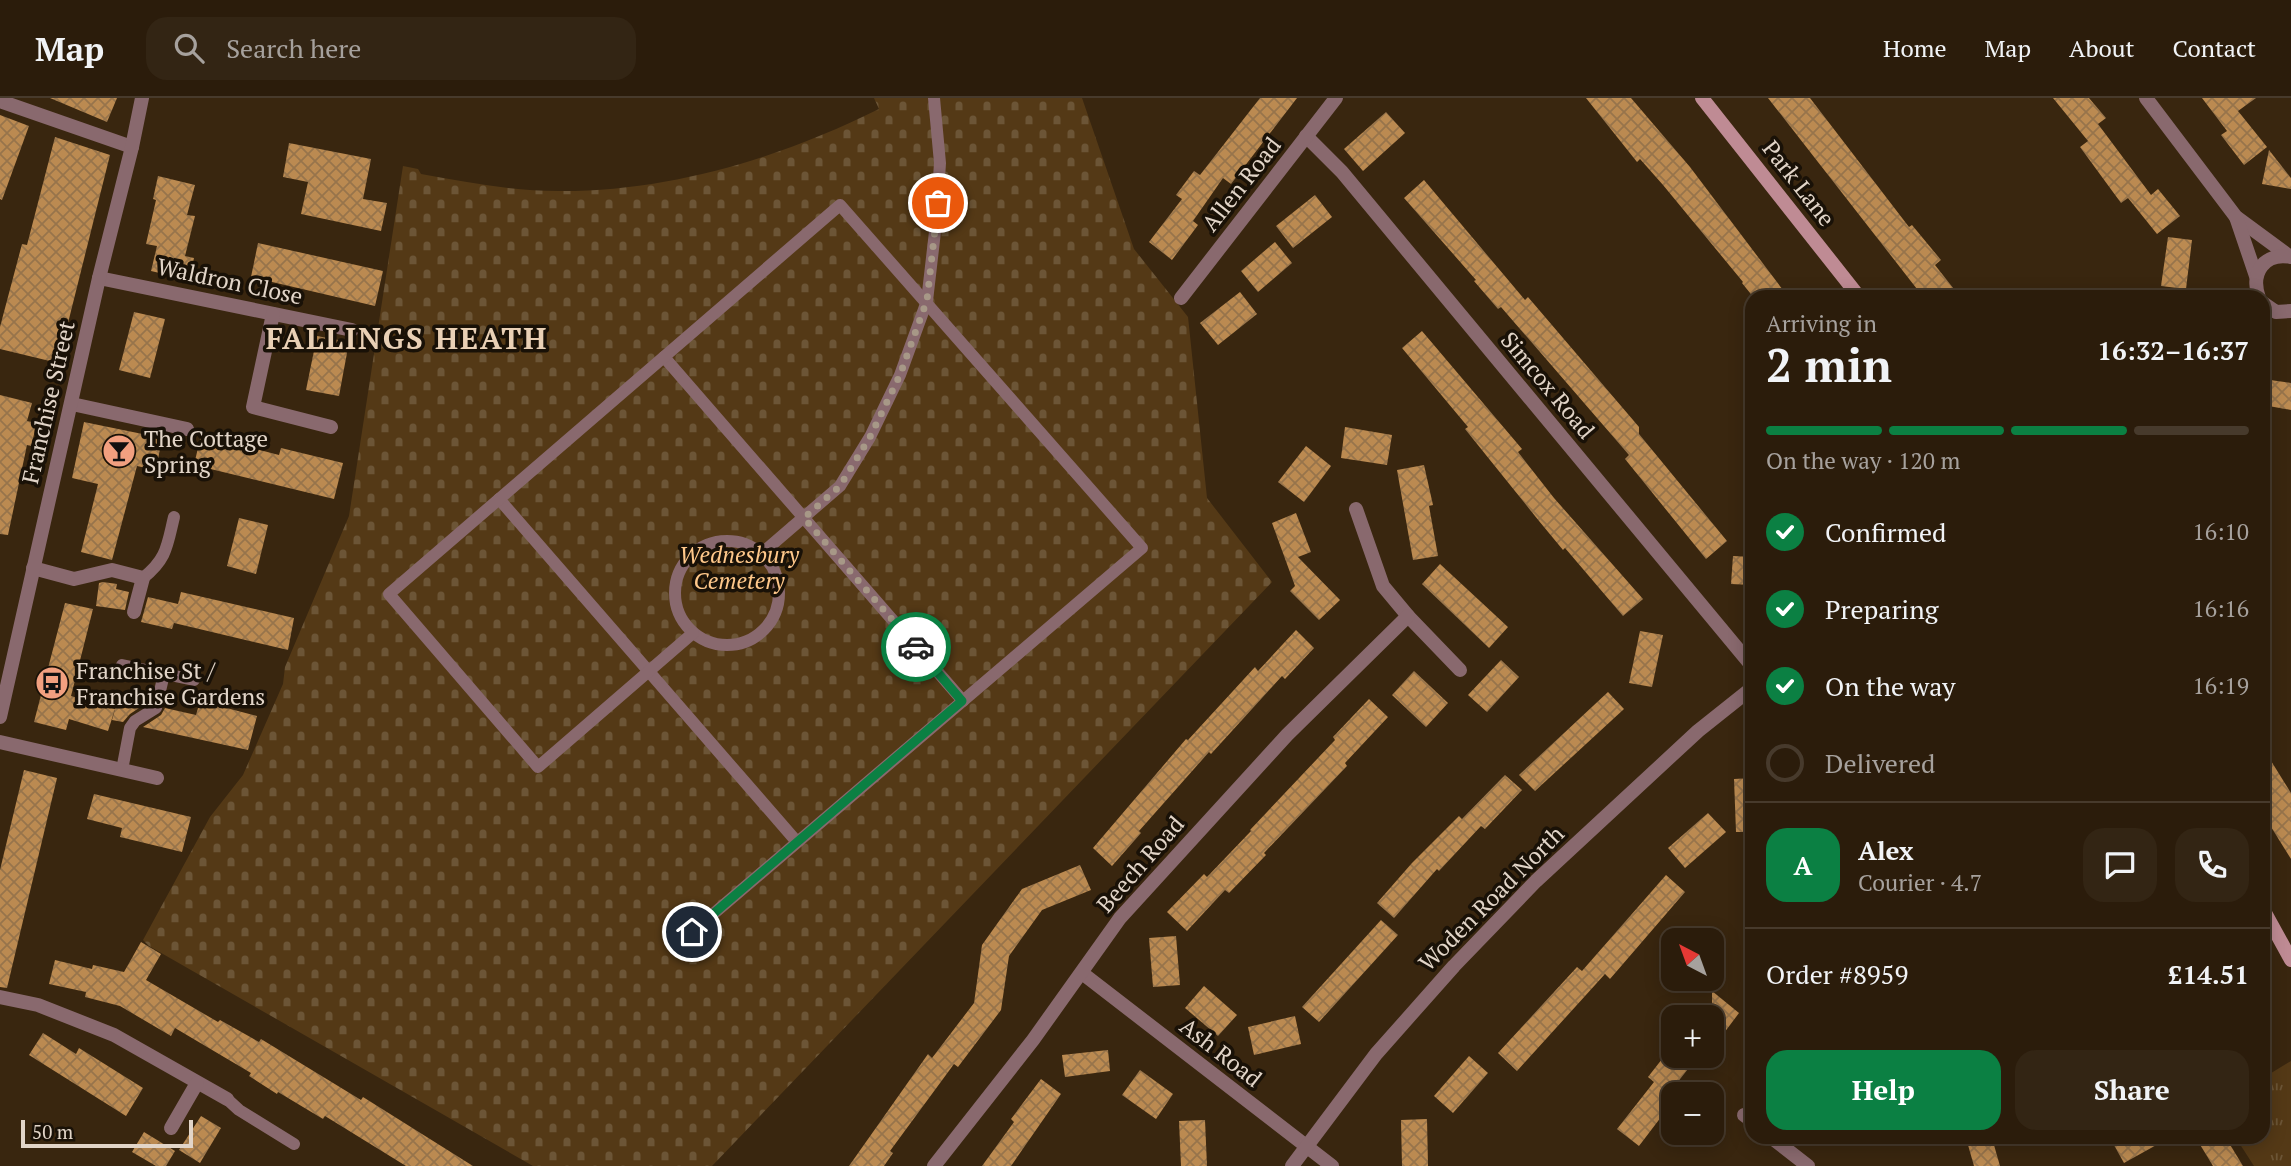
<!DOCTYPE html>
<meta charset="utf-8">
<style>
body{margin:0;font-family:"PT Serif",serif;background:#332514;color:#f1f3f6;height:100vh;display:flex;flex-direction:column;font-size:26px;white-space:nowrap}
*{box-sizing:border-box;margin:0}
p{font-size:23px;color:#a6a19d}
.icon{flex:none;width:38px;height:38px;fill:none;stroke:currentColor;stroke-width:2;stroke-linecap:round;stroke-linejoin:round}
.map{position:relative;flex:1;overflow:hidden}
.drawer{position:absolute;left:1745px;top:192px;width:525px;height:854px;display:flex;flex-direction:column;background:#2b1c0b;border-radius:21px;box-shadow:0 4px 18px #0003,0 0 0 2px #473a2c}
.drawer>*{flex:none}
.needle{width:46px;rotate:319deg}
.buttons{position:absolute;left:1661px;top:830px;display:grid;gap:14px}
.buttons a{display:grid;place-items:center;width:63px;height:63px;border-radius:14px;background:#2b1c0b;box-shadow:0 4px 18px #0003,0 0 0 2px #473a2c;font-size:35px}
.scale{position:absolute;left:21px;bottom:18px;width:172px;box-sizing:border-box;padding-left:7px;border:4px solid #e2d5c8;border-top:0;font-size:19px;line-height:24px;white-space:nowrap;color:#e2d5c8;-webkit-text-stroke:5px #191107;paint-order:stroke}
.pin{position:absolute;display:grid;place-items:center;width:60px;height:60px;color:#fff;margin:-30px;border:4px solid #fff;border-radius:50%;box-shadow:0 2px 7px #0007}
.courier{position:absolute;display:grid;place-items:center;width:70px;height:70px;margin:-35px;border:5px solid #0b8043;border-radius:50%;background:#fff;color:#222;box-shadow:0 2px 9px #0007}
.headline em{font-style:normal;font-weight:700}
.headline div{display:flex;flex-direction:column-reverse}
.headline{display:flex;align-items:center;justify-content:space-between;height:119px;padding:0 21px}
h1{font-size:46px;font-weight:700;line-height:52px}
.bar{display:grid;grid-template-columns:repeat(4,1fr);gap:10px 7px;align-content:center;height:84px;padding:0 21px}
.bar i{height:9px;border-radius:5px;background:#473a2c}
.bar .active{background:#0b8043}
.bar p{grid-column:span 4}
.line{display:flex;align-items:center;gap:18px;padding:0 21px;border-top:2px solid #473a2c}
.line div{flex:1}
.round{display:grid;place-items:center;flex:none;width:74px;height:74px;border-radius:21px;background:#332514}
ol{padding:0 21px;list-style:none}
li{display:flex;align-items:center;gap:21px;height:77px}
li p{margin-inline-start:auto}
li .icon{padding:7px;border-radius:50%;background:#0b8043;color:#fff;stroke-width:4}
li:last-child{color:#a6a19d}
li i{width:38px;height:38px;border:4px solid #473a2c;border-radius:50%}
.cta{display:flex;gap:14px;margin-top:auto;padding:14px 21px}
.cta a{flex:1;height:80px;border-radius:21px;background:#0b8043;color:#fff;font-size:28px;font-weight:700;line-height:80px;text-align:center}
.cta a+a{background:#332514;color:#f1f3f6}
header{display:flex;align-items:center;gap:42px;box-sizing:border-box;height:98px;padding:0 35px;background:#2b1c0b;border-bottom:2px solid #473a2c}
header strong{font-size:33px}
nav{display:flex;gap:38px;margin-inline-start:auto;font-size:24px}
.search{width:490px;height:63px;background:#332514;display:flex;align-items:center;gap:18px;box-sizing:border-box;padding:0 24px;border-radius:21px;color:#a6a19d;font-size:26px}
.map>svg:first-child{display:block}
</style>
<header>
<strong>Map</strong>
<div class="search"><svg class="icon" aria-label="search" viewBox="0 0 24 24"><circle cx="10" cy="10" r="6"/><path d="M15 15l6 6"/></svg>Search here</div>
<nav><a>Home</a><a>Map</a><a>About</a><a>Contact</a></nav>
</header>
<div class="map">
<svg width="2291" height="1068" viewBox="0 0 2291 1068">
<defs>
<pattern id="grass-tufts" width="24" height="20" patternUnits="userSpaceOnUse" patternTransform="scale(1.75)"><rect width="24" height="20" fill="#543916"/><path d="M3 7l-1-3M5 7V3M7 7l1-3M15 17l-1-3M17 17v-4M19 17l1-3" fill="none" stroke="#6c5536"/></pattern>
<pattern id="cemetery-stones" width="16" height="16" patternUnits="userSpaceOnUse" patternTransform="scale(1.75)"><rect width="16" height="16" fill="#543916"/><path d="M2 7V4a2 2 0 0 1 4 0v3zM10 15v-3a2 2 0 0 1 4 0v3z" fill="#6c5536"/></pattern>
<pattern id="building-cross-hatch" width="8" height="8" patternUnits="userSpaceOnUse" patternTransform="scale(1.75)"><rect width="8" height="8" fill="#bb8a51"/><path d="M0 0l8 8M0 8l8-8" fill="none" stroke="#97744b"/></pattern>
</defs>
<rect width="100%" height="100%" fill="#39260f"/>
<path fill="url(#grass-tufts)" d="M 2291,963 L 2291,1068 L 2254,1068 L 2236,1040 L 2263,1040 L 2263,980 Z"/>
<path fill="url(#cemetery-stones)" d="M 874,0 L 1082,0 L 1134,151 L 1188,219 L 1207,400 L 1272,484 L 712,1068 L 533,1068 L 149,848 L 143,842 L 210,719 L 243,677 L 283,586 L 285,569 L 349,418 L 403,68 L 418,71 L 421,76 C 466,84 511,93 558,93 C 669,94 780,60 879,11 Z"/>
<g fill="url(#building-cross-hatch)">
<path d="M 50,0 L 117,0 L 107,24 Z"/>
<path d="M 1260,0 L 1297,0 L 1231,86 L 1223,80 L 1193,123 L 1198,127 L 1172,162 L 1149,144 L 1182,101 L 1176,97 L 1194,73 L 1200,77 Z"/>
<path d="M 1586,0 L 1631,0 L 1690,69 L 1789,200 L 1754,200 L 1742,185 L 1743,184 L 1663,87 L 1640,61 L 1637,64 Z"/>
<path d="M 1768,0 L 1810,0 L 1909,129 L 1912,127 L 1941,162 L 1935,167 L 1961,200 L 1924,200 Z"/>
<path d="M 2053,0 L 2089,0 L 2106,20 L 2098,26 L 2151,97 L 2158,91 L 2180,118 L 2157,136 L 2128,100 L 2121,105 L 2080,49 L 2088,43 Z"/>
<path d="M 2202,0 L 2256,0 L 2238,13 L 2267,49 L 2244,67 L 2221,37 L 2227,33 Z"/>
<path d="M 1386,14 L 1405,35 L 1363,73 L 1344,51 Z"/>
<path d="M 0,17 L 29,28 L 2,102 L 0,101 Z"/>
<path d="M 55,39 L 110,57 L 58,265 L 0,251 L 0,229 L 22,146 L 27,147 Z"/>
<path d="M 289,45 L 371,61 L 363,101 L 387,105 L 381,133 L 301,116 L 308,84 L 283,79 Z"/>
<path d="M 2269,52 L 2291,80 L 2291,91 L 2262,86 Z"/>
<path d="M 158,78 L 195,87 L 187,117 L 195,118 L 185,158 L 194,160 L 189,182 L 151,173 L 157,148 L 146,146 L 156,102 L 153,101 Z"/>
<path d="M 1424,82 L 1525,202 L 1528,199 L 1639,329 L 1639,336 L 1727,443 L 1706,461 L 1625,361 L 1629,357 L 1501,209 L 1498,211 L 1474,183 L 1476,182 L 1404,100 Z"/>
<path d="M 1315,97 L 1332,119 L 1293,150 L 1276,128 Z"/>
<path d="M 2168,139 L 2192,142 L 2186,191 L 2161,188 Z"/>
<path d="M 1275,144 L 1292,165 L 1258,194 L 1241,173 Z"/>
<path d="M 258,145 L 383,173 L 375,208 L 251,179 Z"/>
<path d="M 1240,194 L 1257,216 L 1218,247 L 1200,225 Z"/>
<path d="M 134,214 L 165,221 L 150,280 L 119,272 Z"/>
<path d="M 1422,233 L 1522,351 L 1518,354 L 1554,400 L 1643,501 L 1623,518 L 1565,450 L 1563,452 L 1539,423 L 1465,331 L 1468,329 L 1402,250 Z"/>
<path d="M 317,238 L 349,244 L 339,298 L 306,292 Z"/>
<path d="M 2263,281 L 2291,285 L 2291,312 L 2263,307 Z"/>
<path d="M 0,297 L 32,305 L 27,323 L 37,325 L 31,348 L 27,347 L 8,437 L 0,436 Z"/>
<path d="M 84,324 L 162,340 L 156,372 L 137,368 L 112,462 L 81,454 L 98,386 L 72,380 Z"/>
<path d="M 1345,329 L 1392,337 L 1387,367 L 1341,360 Z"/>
<path d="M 201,337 L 279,357 L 281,350 L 343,365 L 334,401 L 194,367 Z"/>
<path d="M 1306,348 L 1331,368 L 1304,404 L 1278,384 Z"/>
<path d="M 1424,367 L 1433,407 L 1429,408 L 1438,458 L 1413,462 L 1397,372 Z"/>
<path d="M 1296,415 L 1311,454 L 1298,459 L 1340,502 L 1319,522 L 1290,493 L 1295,488 L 1272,425 Z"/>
<path d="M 239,420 L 268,427 L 256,476 L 227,468 Z"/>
<path d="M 1733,458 L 1752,459 L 1752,487 L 1731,486 Z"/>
<path d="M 1440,466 L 1508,529 L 1489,550 L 1422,486 Z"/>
<path d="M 103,484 L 117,486 L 116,491 L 129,494 L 125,512 L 96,508 L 99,485 Z"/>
<path d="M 181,494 L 294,520 L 288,552 L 174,525 L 172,531 L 141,524 L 148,499 L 178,506 Z"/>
<path d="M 65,505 L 93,511 L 71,598 L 115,611 L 108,633 L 69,621 L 66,632 L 34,624 Z"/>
<path d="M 1296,532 L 1314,550 L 1285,581 L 1282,578 L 1211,656 L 1209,654 L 1139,733 L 1141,735 L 1112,768 L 1093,750 L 1186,641 L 1188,642 L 1255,569 L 1258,573 Z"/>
<path d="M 1640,533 L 1663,537 L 1652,589 L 1629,585 Z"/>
<path d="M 1501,562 L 1519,579 L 1487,614 L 1468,597 Z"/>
<path d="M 1414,573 L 1448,605 L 1426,629 L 1392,597 Z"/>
<path d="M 1608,594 L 1624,611 L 1535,693 L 1519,677 Z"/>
<path d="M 118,600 L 145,606 L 130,616 L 123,624 L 112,622 Z"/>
<path d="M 1369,601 L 1388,619 L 1345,665 L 1347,668 L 1264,755 L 1266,757 L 1229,795 L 1225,792 L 1187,833 L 1167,814 L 1204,776 L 1207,779 L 1251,733 L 1250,732 L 1335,642 L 1333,639 Z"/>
<path d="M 200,603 L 257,618 L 248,652 L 143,629 L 161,617 L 165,610 L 196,617 Z"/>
<path d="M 2263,650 L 2291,695 L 2291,761 L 2263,716 Z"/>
<path d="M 24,672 L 57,680 L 7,890 L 0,889 L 0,772 Z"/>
<path d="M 1505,677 L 1522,692 L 1485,731 L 1481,728 L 1439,773 L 1437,771 L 1394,820 L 1377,805 L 1412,765 L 1459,718 L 1462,721 Z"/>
<path d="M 1752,680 L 1752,734 L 1736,734 L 1734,681 Z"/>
<path d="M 94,696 L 191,719 L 182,754 L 120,739 L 122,730 L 87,721 Z"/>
<path d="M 1708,715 L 1726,734 L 1685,770 L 1668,750 Z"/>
<path d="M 1080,767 L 1091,792 L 1042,812 L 1009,858 L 1001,912 L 958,969 L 954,966 L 890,1053 L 893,1055 L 884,1068 L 849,1068 L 928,956 L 932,960 L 974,905 L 982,847 L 1022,791 Z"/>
<path d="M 1666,777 L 1685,794 L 1610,881 L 1605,876 L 1517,973 L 1498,955 L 1577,869 L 1582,873 Z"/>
<path d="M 1381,822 L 1398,837 L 1319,924 L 1302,909 Z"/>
<path d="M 1176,838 L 1180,887 L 1153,889 L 1149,840 Z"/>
<path d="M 141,844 L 161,856 L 146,882 L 218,924 L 220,922 L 259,944 L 261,941 L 361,1002 L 363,999 L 473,1068 L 406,1068 L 325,1018 L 323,1021 L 278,994 L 277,996 L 249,978 L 251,975 L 175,930 L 171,938 L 120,908 L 85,899 L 86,894 L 49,886 L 55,862 L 92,871 L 93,867 L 124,874 Z"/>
<path d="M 1204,888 L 1237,917 L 1218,938 L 1185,910 Z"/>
<path d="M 1712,893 L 1739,915 L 1712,951 Z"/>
<path d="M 1295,918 L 1301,946 L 1254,957 L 1248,929 Z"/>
<path d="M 43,935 L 76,956 L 79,950 L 143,990 L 126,1018 L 29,957 Z"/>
<path d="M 1673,947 L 1673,958 L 1699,957 L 1673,990 L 1673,999 L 1669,995 L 1664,1000 L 1671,1006 L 1639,1048 L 1617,1031 L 1654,984 L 1648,979 Z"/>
<path d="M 1108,952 L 1110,973 L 1065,979 L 1062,957 Z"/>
<path d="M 1469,958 L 1488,975 L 1453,1015 L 1434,998 Z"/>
<path d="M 1140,972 L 1173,996 L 1156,1021 L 1122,997 Z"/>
<path d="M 1041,981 L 1061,996 L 1011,1068 L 982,1068 L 1014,1024 L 1011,1021 Z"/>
<path d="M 201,1018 L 221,1030 L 200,1065 L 179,1052 Z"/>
<path d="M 1427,1021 L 1428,1068 L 1402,1068 L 1401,1022 Z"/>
<path d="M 1205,1022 L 1207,1068 L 1181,1068 L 1179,1023 Z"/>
<path d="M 144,1034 L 175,1053 L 166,1068 L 156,1068 L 132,1054 Z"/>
<path d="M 1966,1040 L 1992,1040 L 2000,1068 L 1974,1068 Z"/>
<path d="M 2110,1040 L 2169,1040 L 2124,1065 Z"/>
<path d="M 2196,1040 L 2226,1040 L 2243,1068 L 2213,1068 Z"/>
</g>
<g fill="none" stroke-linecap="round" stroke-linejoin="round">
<g stroke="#89696e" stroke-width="12">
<path d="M 664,259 L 963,603"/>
<path d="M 499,401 L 797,744"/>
<circle cx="727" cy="495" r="52"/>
<path d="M 761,456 L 840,388 L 870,339 L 900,277 L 927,203 L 936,125 L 940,65 L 934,0"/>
<path d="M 143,480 C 167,461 167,448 174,419"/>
<path d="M 122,567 L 194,582"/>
<path d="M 122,672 L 130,630 L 135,623 L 156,610 L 164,576"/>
<path d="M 692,834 L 1142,450 L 840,107 L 389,496 L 538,669 L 693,535"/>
<path d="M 227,1001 L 239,1012 L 294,1046"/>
</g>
<g stroke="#89696e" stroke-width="14">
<path d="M 2146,0 L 2236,119 L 2289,158"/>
<path d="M 0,3 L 132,49"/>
<path d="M 1306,38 L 1342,74 L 1752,568"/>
<path d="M 2236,119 L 2256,178"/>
<path d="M 99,180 L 352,232"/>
<path d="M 1181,200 L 1336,0"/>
<path d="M 273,216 L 253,309 L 331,329"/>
<path d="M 72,306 L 187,331"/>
<path d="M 1356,411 L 1383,488 L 1408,518 L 1460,572"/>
<path d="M 33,470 L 74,481 L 112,472 L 143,480 L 134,514"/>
<path d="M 0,619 L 99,180 L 132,49 L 142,0"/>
<path d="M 0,644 L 157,680"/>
<path d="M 1082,875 L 1332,1068"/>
<path d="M 0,899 L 38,907 L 114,937 L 227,1001"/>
<path d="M 1744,1017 L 1752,1023"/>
<path d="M 171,1030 L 197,985"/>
<path d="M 1772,1040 L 1808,1068"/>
<path d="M 934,1068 L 1033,942 L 1120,820 L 1287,637 L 1408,518"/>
</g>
<g stroke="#89696e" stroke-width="14">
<path d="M 2259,200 C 2250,175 2264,154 2291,159"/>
<path d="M 2263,205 L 2276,214 L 2291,213"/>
<path d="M 1292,1068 L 1376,956 L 1454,868 L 1536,783 L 1698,633 L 1752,590"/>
</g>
<g stroke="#bf8b94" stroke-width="14">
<path d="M 1702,0 L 1860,200"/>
<path d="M 2263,811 L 2291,862"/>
</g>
</g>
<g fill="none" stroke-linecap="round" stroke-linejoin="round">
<path stroke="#a79887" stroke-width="7" stroke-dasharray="0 12.6" d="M 916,549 L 804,420 L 840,388 L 870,339 L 900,277 L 927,202 L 938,105"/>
<path stroke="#0b8043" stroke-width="9" d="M 692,834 L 962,603 L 916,549"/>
</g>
<defs>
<symbol id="bar-disc" viewBox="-11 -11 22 22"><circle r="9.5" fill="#f2a080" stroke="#191107"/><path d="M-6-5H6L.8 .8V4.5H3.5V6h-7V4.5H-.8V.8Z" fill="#111"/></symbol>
<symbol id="bus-disc" viewBox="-11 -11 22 22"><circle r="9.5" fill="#f2a080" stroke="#191107"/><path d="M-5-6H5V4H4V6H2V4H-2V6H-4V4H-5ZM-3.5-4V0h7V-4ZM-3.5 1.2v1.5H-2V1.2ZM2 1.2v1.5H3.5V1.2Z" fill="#111"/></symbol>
</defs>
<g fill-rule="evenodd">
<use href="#bar-disc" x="100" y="334" width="38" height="38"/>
<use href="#bus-disc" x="33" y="566" width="38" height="38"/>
</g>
<g text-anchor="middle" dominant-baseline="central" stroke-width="7" stroke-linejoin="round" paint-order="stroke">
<g font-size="23" fill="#e2d5c8" stroke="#191107">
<text transform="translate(1799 85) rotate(52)">Park Lane</text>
<text transform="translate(1241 86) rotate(-52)">Allen Road</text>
<text transform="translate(230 183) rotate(12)">Waldron Close</text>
<text transform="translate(1548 287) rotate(50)">Simcox Road</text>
<text transform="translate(48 304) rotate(-77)">Franchise Street</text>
<text transform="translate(1140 766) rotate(-49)">Beech Road</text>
<text transform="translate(1491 800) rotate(-45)">Woden Road North</text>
<text transform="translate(1221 954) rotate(38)">Ash Road</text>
</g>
<g font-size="23" fill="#e2d5c8" stroke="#191107" text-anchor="start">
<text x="144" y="340">The Cottage<tspan x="144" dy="26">Spring</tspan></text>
<text x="76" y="572">Franchise St /<tspan x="76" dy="26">Franchise Gardens</tspan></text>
</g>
<g font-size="23" font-style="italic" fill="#ffc88a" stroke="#191107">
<text x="739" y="456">Wednesbury<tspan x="739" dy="26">Cemetery</tspan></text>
</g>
<g font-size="30" font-weight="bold" letter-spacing="2" fill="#e9d0b5" stroke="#191107">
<text x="407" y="240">FALLINGS HEATH</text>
</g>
</g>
</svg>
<div class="buttons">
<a><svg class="needle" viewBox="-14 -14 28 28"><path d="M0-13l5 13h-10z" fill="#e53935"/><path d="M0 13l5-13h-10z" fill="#a6a19d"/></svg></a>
<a>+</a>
<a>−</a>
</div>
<div class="scale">50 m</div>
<div class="pin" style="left:938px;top:105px;background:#ea580c"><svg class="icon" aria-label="bag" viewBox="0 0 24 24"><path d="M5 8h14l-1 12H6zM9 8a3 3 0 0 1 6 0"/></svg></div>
<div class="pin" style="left:692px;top:834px;background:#1f2937"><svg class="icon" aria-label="home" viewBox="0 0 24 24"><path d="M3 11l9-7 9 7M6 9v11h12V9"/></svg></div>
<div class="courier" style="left:916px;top:549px"><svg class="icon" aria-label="car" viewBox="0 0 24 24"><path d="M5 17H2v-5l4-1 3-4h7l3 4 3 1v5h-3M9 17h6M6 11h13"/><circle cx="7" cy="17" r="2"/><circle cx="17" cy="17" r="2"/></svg></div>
<section class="drawer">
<div class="headline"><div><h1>2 min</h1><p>Arriving in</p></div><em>16:32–16:37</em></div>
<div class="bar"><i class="active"></i><i class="active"></i><i class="active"></i><i></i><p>On the way · 120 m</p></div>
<ol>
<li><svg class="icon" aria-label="check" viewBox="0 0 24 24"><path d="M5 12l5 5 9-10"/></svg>Confirmed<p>16:10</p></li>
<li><svg class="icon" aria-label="check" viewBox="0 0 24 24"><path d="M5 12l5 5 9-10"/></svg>Preparing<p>16:16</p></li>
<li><svg class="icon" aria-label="check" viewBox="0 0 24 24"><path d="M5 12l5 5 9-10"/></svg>On the way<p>16:19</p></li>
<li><i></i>Delivered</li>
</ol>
<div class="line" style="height:126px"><b class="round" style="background:#0b8043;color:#fff">A</b><div><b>Alex</b><p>Courier · 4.7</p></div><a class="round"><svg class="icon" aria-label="chat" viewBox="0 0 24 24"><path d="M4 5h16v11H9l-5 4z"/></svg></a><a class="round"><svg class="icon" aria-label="phone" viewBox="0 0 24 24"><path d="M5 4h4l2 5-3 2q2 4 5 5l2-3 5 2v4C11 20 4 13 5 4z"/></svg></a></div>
<div class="line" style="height:91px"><div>Order #8959</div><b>£14.51</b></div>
<div class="cta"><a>Help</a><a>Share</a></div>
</section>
</div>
